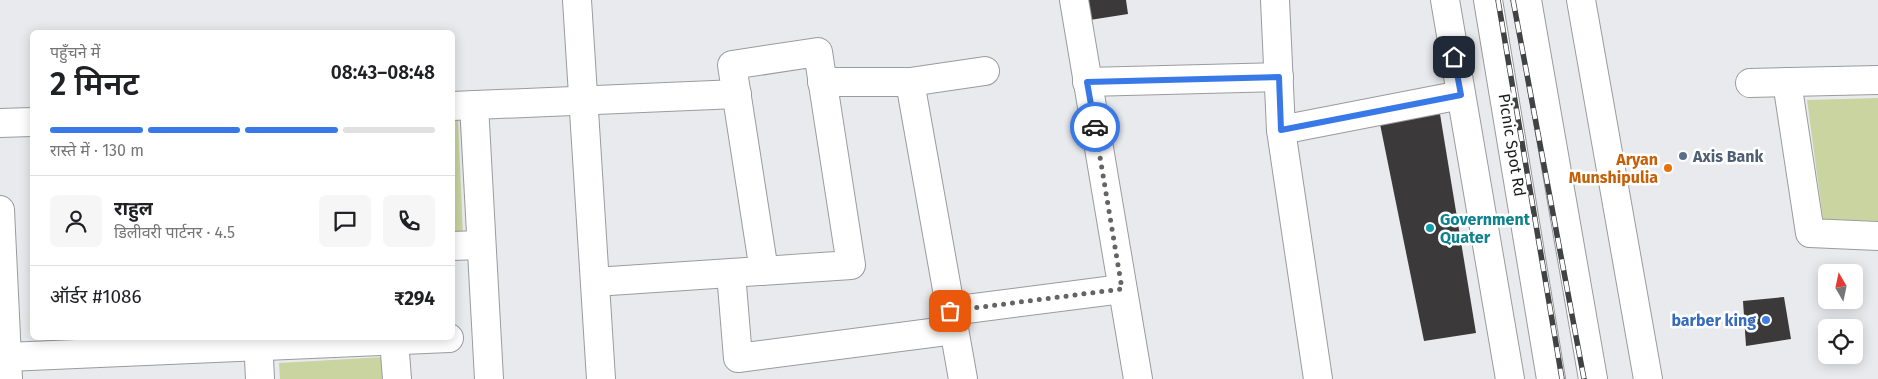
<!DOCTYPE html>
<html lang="hi">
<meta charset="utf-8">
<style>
body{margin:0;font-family:"Fira Sans","Noto Sans Devanagari",sans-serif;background:#f6f6f6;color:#202124;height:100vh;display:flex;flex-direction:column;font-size:19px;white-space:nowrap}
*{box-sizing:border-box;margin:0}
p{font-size:16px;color:#757577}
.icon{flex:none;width:28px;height:28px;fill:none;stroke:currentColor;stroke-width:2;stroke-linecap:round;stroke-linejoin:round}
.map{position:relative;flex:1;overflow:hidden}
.panel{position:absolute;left:30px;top:30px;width:425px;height:310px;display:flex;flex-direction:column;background:#fff;border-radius:8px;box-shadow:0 2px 12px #0003}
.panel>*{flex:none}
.needle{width:32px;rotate:351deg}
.fabs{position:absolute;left:1818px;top:264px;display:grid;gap:10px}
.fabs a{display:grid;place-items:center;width:45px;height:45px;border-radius:8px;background:#fff;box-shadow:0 2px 12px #0003;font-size:25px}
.pin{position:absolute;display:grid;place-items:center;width:42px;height:42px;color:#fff;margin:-21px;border-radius:10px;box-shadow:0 2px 8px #0006}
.courier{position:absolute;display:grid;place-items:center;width:50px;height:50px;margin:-25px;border:4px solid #3879e7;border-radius:50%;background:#fff;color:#222;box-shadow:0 1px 6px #0007}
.summary em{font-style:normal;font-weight:600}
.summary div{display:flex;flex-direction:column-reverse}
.summary{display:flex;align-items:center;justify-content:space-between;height:85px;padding:0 20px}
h1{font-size:32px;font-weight:600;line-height:38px}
.bar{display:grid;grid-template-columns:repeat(4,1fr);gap:8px 5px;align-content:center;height:60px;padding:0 20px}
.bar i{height:6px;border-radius:4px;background:#e0e0e0}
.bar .on{background:#3879e7}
.bar p{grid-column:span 4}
.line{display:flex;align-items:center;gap:12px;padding:0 20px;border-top:1px solid #e0e0e0}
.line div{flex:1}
.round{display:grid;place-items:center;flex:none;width:52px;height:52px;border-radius:8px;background:#f6f6f6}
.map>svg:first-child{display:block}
</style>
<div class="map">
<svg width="1878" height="379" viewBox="0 0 1878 379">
<rect width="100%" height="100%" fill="#e9eaed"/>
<g fill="#c9d4a1">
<path d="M 1878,98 L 1878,221 L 1823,219 L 1807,100 Z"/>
<path d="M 452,118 L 458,118 L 463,236 L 453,237 Z"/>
<path d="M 384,357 L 385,379 L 280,379 L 279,363 Z"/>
</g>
<g fill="#3b393a">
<path d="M 1079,0 L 1126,0 L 1128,14 L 1077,22 Z"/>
<path d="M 1440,114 L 1476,333 L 1424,341 L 1380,124 Z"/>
<path d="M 1784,297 L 1791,339 L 1746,346 L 1743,301 Z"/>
</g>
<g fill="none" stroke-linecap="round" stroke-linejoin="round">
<defs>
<g id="minor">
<path d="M 577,0 L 601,379"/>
<path d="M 1074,0 L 1138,379"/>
<path d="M 1275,0 L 1281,130 L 1318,379"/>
<path d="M 1445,0 L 1510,379"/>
<path d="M 1488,0 L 1551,379"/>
<path d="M 1527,0 L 1593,379"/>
<path d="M 1581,0 L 1648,379"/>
<path d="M 822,82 L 910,82 L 985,71"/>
<path d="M 910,82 L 963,379"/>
<path d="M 1087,82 L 1279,77"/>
<path d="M 1787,82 L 1810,233 L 1878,236"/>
<path d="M 1750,83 L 1878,80"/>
<path d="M 474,105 L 489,379"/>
<path d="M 452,106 L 737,94"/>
<path d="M 0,123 L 32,122"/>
<path d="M 1281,130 L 1461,95"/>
<path d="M 0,210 L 8,379"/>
<path d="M 452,246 L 481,245"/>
<path d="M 731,273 L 738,358 L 954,330"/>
<path d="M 595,282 L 851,265 L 818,52 L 732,65 L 764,271"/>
<path d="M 951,311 L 1122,289"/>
<path d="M 258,338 L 260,379"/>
<path d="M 394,340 L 397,379"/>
<path d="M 7,357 L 449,338"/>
</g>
</defs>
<use href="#minor" stroke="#9a9b9d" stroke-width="30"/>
<use href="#minor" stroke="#fff" stroke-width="28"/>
<defs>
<g id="rail">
<path d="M 1498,0 L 1562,379"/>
<path d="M 1513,0 L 1584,379"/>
</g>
</defs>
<use href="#rail" stroke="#414243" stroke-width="5.5"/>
<use href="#rail" stroke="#fff" stroke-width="4" stroke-dasharray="11" stroke-linecap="butt"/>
</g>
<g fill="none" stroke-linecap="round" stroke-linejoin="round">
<path stroke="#636466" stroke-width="5" stroke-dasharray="0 9" d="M 950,311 L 1122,289 L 1095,127"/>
<path stroke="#3879e7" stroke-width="6" d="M 1095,127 L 1087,82 L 1279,77 L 1281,130 L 1461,95 L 1454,57"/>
</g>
<circle fill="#5c6f8a" stroke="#fff" stroke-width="2" cx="1683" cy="156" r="5"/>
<circle fill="#e8710a" stroke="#fff" stroke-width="2" cx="1668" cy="168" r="5"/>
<circle fill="#0f9aa8" stroke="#fff" stroke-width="2" cx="1430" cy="228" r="5"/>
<circle fill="#3f7fe0" stroke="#fff" stroke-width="2" cx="1766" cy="320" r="5"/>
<g text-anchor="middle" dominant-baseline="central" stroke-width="5" stroke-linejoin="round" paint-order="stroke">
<g font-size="16" fill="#1b1c1d" stroke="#fff">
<text transform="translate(1512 145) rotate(81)">Picnic Spot Rd</text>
</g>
<g font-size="16" font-weight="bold" fill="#4e5e75" stroke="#fff" text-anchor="start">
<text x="1693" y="156">Axis Bank</text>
</g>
<g font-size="16" font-weight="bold" fill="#c56008" stroke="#fff" text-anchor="end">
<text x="1658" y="159">Aryan<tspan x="1658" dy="18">Munshipulia</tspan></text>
</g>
<g font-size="16" font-weight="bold" fill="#0d838f" stroke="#fff" text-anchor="start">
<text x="1440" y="219">Government<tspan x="1440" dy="18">Quater</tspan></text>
</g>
<g font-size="16" font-weight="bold" fill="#366cbe" stroke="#fff" text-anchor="end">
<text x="1756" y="320">barber king</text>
</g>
</g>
</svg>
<div class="fabs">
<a><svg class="needle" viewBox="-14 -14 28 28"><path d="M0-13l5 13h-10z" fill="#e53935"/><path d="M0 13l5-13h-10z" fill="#757577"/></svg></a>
<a><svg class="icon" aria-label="locate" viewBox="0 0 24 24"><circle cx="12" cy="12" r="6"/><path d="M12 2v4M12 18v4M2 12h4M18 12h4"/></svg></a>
</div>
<div class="pin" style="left:950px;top:311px;background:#ea580c"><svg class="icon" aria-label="bag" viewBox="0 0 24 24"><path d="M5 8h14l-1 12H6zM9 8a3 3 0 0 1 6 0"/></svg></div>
<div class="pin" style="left:1454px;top:57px;background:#1f2937"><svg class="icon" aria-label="home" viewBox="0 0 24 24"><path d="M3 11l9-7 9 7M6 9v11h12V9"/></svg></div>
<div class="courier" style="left:1095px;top:127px"><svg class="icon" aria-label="car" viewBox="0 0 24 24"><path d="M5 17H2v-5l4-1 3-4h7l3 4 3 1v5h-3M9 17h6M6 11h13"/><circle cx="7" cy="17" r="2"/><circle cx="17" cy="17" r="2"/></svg></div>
<section class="panel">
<div class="summary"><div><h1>2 मिनट</h1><p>पहुँचने में</p></div><em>08:43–08:48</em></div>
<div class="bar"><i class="on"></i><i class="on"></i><i class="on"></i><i></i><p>रास्ते में · 130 m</p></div>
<div class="line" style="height:90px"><a class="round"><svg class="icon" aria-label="person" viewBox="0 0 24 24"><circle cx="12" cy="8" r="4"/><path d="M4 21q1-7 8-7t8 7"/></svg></a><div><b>राहुल</b><p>डिलीवरी पार्टनर · 4.5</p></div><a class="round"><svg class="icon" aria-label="chat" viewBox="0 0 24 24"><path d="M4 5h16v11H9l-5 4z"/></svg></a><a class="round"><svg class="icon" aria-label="phone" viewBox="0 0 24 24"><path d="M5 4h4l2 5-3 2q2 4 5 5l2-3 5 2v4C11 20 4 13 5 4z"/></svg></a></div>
<div class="line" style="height:65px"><div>ऑर्डर #1086</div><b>₹294</b></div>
</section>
</div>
